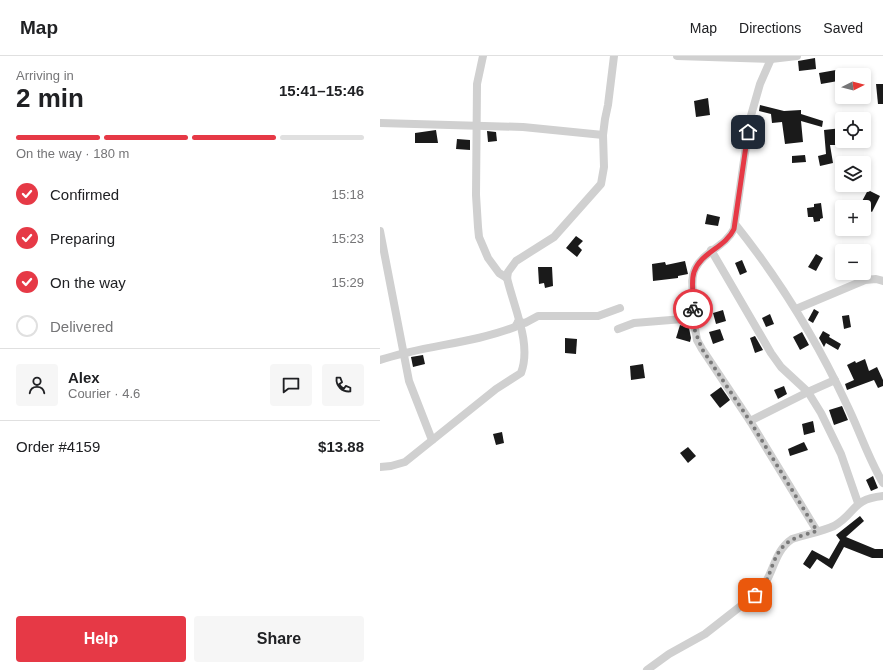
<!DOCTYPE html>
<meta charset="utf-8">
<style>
body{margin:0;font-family:Arial,sans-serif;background:#f6f6f6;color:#202124;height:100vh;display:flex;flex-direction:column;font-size:15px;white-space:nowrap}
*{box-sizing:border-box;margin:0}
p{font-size:13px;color:#757577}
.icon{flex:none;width:22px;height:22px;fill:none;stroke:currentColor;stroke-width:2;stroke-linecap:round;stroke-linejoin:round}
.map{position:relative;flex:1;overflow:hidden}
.side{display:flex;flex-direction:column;background:#fff;width:380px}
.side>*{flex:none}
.needle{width:26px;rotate:84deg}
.fabs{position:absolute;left:455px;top:12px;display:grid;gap:8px}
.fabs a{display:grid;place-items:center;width:36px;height:36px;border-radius:4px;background:#fff;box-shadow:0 2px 6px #0003;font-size:20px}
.pin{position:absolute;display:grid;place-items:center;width:34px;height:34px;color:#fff;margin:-17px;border-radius:8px;box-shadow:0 2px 6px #0006}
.courier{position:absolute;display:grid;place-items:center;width:40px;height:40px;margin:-20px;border:3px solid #e63946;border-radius:50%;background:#fff;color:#222;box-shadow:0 1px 5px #0007}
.head em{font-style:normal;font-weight:700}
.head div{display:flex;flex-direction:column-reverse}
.head{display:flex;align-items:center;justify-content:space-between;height:68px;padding:0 16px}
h1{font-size:26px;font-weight:700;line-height:30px}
.bar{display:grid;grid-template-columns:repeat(4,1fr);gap:6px 4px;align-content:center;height:48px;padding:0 16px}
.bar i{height:5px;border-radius:3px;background:#e0e0e0}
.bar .active{background:#e63946}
.bar p{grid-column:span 4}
.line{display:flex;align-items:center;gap:10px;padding:0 16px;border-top:1px solid #e0e0e0}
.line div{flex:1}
.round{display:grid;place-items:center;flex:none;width:42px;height:42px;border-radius:4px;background:#f6f6f6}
ol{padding:0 16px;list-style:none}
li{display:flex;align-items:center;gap:12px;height:44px}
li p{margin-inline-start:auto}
li .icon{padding:4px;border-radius:50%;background:#e63946;color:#fff;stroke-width:4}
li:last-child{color:#757577}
li i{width:22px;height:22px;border:2px solid #e0e0e0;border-radius:50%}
.button{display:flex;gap:8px;margin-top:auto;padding:8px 16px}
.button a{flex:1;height:46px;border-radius:4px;background:#e63946;color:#fff;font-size:16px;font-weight:700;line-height:46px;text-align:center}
.button a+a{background:#f6f6f6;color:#202124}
header{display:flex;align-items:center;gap:24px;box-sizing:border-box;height:56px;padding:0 20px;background:#fff;border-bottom:1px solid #e0e0e0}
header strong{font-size:19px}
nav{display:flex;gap:22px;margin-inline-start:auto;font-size:14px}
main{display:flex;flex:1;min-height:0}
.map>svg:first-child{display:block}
</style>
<header>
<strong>Map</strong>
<nav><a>Map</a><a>Directions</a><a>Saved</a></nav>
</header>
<main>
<section class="side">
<div class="head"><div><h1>2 min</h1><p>Arriving in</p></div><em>15:41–15:46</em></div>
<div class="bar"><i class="active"></i><i class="active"></i><i class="active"></i><i></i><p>On the way · 180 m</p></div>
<ol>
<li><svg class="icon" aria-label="check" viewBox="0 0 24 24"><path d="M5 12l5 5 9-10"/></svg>Confirmed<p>15:18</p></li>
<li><svg class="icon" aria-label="check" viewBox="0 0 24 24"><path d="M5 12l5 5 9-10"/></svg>Preparing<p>15:23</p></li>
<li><svg class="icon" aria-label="check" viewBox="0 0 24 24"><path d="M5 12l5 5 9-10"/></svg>On the way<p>15:29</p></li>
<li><i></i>Delivered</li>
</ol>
<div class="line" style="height:72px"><a class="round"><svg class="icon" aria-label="person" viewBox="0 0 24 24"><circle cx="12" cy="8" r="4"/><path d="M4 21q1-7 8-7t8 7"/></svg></a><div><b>Alex</b><p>Courier · 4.6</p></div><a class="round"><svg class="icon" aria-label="chat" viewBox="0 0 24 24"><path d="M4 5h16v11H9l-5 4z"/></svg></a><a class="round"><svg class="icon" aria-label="phone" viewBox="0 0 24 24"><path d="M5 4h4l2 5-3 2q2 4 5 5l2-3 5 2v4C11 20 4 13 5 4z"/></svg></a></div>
<div class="line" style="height:52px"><div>Order #4159</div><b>$13.88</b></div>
<div class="button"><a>Help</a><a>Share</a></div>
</section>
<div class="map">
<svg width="503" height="614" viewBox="0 0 503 614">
<rect width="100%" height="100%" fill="#fff"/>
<g fill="#1a1a1a">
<path d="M 435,2 L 436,13 L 419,15 L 418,5 Z"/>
<path d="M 456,14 L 458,25 L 441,28 L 439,17 Z"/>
<path d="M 496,28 L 503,28 L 503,48 L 498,48 Z"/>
<path d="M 328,42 L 330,59 L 316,61 L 314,45 Z"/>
<path d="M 380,49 L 404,55 L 421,54 L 421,58 L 443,65 L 442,71 L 421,65 L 423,86 L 405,88 L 402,66 L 392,67 L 391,58 L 379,55 Z"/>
<path d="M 462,72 L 462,89 L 450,89 L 453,107 L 440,110 L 438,100 L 446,98 L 444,74 Z"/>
<path d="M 56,74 L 58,87 L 35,87 L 35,77 Z"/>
<path d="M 107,75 L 116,76 L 117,85 L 108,86 Z"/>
<path d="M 77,83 L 90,84 L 90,94 L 76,93 Z"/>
<path d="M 425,99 L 426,106 L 412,107 L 412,100 Z"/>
<path d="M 488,134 L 500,140 L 492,156 L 480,149 Z"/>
<path d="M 441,147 L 443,162 L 440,163 L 440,165 L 434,166 L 433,161 L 428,161 L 427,152 L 434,151 L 434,148 Z"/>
<path d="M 327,158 L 340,161 L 338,170 L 325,168 Z"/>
<path d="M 196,180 L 203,185 L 198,190 L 202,194 L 197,201 L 186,192 Z"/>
<path d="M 436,198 L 443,202 L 436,215 L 428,211 Z"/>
<path d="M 362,204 L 367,216 L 360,219 L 355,207 Z"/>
<path d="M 305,205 L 308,218 L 298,220 L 298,222 L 273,225 L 272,208 L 285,206 L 286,209 Z"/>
<path d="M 158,211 L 172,211 L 173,230 L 165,232 L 164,227 L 159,228 Z"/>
<path d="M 434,253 L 439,256 L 433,267 L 428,264 Z"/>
<path d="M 343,254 L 346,265 L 336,268 L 333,257 Z"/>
<path d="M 390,258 L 394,268 L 386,271 L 382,262 Z"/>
<path d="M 469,259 L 471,271 L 464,273 L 462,260 Z"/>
<path d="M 300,269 L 309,272 L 311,282 L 310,286 L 296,282 Z"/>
<path d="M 340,273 L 344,284 L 333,288 L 329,276 Z"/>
<path d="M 443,275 L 450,279 L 449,281 L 461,288 L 458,294 L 446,287 L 444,291 L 439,282 Z"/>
<path d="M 422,276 L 429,289 L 420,294 L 413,281 Z"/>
<path d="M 375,280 L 383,294 L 375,297 L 370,282 Z"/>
<path d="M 185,282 L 197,283 L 196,298 L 185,297 Z"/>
<path d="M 43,299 L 45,308 L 33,311 L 31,301 Z"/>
<path d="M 485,303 L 489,315 L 497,311 L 503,324 L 503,330 L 498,332 L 494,324 L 467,334 L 465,328 L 474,324 L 467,309 L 475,305 L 476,307 Z"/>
<path d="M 263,308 L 265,322 L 251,324 L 250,310 Z"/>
<path d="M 404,330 L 407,338 L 398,343 L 394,334 Z"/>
<path d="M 341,331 L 350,344 L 340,352 L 330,339 Z"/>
<path d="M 462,350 L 468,364 L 454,369 L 449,354 Z"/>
<path d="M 433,365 L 435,376 L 424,379 L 422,368 Z"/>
<path d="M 122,376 L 124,387 L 116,389 L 113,378 Z"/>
<path d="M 424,386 L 428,394 L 410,400 L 408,393 Z"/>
<path d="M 308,391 L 316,400 L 308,407 L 300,397 Z"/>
<path d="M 493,420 L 498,432 L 491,435 L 486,424 Z"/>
<path d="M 480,460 L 484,465 L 466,481 L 495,493 L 503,493 L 503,502 L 492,502 L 464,491 L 452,513 L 437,503 L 430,513 L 423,508 L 432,494 L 449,503 L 460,484 L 456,479 Z"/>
</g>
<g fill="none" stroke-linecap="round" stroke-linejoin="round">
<g stroke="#d0d0d0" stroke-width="8">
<path d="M 103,0 L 97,28 L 96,139 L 98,171 L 99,181 L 108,202 L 119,217 L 127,222"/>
<path d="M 297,0 L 391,3 L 417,0"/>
<path d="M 0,67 L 143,71 L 223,79"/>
<path d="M 355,168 C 399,223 436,283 466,347 C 479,373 488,402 503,427"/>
<path d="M 0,175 L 29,325 L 52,384"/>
<path d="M 331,194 L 391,297 L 401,311 L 428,336 L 441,357 L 461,398 L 478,447"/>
<path d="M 416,253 L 485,224 L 496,223 L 503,225"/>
<path d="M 312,256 L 317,284 L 322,293 L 370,365 L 437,475"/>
<path d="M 138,266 L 145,267 L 158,260 L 218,260 L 240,252"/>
<path d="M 238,273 L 254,267 L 303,263 L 312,256 C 317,242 308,227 315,213 C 324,195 345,191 354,173 L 370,63 L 380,28 L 391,3"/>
<path d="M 0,304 C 44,289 91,288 135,271 L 138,266"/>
<path d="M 370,365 L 428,336 L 455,324"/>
<path d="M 0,411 L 11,410 L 25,406 L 116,333 L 141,317 C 152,288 134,252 127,222 L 128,216 L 136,205 L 174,181 L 221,128 L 224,111 L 223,79 L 225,63 L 228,49 L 234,0"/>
<path d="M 267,614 L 289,598 L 325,578 L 380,535 C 394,519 393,496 412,483 C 426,478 441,476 454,470 C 476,458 471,443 503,440"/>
</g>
</g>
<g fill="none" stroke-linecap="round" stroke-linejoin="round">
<path stroke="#7a7a7a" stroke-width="4" stroke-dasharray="0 7.2" d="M 313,253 L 315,275 L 322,293 L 370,365 L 437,475 C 409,483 400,486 390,516 C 386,526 384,533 375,539"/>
<path stroke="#e63946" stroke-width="5" d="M 313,253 C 315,241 310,228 314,216 C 321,196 345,192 354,173 L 368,76"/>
</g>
</svg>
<div class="fabs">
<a><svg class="needle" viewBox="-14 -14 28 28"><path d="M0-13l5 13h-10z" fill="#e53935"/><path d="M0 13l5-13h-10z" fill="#757577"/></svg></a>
<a><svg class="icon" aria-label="locate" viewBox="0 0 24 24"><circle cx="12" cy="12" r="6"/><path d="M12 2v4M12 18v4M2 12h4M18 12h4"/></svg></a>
<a><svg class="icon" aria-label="layers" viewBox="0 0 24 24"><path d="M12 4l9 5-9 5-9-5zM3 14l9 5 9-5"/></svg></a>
<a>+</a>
<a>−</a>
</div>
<div class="pin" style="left:375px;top:539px;background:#ea580c"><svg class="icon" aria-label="bag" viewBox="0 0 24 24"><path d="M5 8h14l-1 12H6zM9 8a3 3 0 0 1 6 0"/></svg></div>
<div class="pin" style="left:368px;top:76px;background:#1f2937"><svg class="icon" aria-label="home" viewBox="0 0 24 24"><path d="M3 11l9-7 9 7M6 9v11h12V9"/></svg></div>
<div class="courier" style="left:313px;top:253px"><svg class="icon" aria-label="bike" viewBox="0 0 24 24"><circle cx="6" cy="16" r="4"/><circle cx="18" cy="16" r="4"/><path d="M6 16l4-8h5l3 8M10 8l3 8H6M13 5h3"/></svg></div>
</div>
</main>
